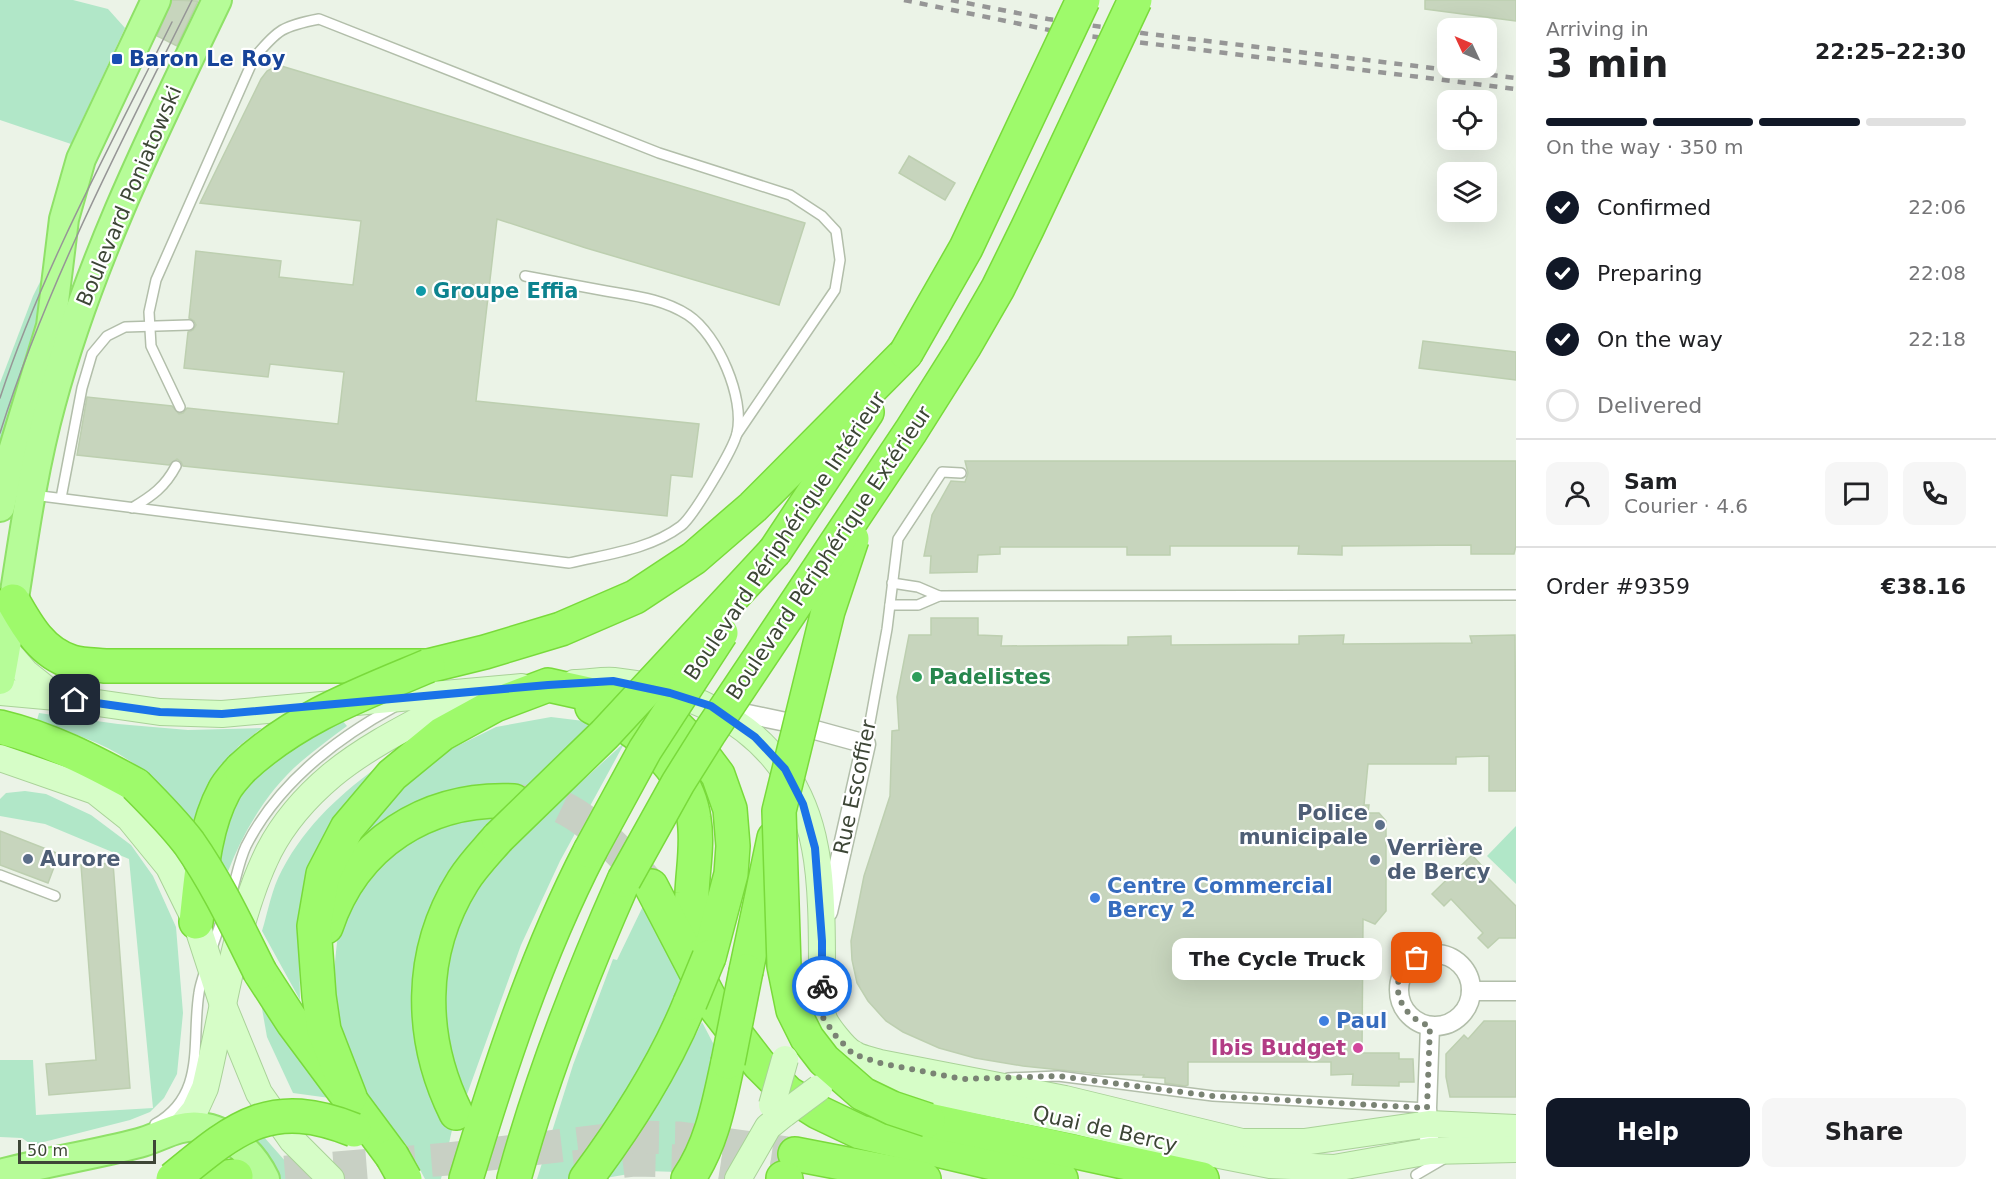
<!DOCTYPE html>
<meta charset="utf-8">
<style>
body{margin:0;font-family:"DejaVu Sans",sans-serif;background:#f6f6f6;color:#202124;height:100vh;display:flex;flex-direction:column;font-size:22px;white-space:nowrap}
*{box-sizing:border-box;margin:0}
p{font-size:20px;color:#757577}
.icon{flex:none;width:33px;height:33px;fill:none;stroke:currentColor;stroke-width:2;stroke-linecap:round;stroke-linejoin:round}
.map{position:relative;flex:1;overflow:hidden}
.details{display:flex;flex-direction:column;background:#fff;width:480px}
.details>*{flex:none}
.needle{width:39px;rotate:314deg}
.fabs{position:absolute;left:1437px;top:18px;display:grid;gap:12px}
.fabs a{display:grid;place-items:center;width:60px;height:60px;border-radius:12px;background:#fff;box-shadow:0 6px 24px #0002;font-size:30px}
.scale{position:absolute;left:18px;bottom:15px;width:138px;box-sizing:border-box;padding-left:6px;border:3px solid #3d4636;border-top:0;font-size:16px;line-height:21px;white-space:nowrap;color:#3d4636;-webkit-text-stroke:4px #fff;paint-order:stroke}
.pin{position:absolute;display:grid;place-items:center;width:51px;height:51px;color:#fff;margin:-26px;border-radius:12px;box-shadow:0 3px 9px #0006}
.courier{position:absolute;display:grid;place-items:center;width:60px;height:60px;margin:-30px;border:4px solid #1a73e8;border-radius:50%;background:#fff;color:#222;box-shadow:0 2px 8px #0007}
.bubble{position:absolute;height:42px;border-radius:12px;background:#fff;box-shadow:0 6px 24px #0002;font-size:20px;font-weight:800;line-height:42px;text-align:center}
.overview em{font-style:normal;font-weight:800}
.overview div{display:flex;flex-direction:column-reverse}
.overview{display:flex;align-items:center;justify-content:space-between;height:102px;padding:0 30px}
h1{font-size:39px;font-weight:800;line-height:45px}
.bar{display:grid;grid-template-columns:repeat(4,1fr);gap:9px 6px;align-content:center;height:72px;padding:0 30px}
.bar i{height:8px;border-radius:4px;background:#e0e0e0}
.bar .on{background:#111827}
.bar p{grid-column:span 4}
.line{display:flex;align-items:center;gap:15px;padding:0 30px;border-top:2px solid #e0e0e0}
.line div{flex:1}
.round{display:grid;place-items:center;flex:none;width:63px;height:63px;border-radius:12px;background:#f6f6f6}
ol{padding:0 30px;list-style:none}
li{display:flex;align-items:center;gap:18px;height:66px}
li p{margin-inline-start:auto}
li .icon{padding:6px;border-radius:50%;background:#111827;color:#fff;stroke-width:4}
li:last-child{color:#757577}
li i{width:33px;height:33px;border:3px solid #e0e0e0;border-radius:50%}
.action{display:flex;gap:12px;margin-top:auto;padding:12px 30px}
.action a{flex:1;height:69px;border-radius:12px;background:#111827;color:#fff;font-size:24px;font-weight:800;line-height:69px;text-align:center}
.action a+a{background:#f6f6f6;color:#202124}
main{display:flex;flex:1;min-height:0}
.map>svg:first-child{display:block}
</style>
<main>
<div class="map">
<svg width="1516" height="1179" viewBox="0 0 1516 1179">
<rect width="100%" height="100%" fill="#ebf3e7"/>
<g fill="#b1e7c8">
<path d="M 0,0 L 73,0 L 108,9 L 125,28 L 71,144 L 0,120 Z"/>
<path d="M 50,262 L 49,290 L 0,461 L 0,383 L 33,296 Z"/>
<path d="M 39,713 L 118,724 L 188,730 L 262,728 L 239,746 L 222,766 L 199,830 C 178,804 158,780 130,761 C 102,742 68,732 37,720 Z"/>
<path d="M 551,717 L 592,722 L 529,786 L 469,787 L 420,800 L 378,826 L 336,873 L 365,822 L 402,785 L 441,754 L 496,727 Z"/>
<path d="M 341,719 L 347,726 C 332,737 317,748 303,760 C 268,789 243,832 227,874 L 219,861 C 223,846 224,827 231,812 C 250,766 300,742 341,719 Z"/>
<path d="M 625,742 L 560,861 L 521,945 L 465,1100 L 446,1039 L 442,992 L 451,941 L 472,893 L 499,857 Z"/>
<path d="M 390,758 L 299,939 L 300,1000 L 262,931 C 268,911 272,888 282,870 C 308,821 346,789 390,758 Z"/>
<path d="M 25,791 L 46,794 L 91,815 L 131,845 L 153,876 L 176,927 L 183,1013 L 177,1074 L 164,1098 L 150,1112 L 130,1120 L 32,1145 L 22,1138 L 0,1137 L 0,1060 L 33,1060 L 36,1115 L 153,1108 L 129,859 L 45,824 L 0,816 L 0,799 L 6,793 Z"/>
<path d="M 504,811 L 447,873 L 425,923 L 415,1026 L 423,1073 L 438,1110 L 452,1130 L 441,1179 L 425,1179 L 408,1147 L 371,1101 L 342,1037 L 332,991 L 337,942 L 355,897 L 384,860 L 418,833 Z"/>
<path d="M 1516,826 L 1516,884 L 1487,856 Z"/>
<path d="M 645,902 L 687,984 L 674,1013 L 572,1179 L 537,1179 L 573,1065 L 613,959 L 617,960 Z"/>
<path d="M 258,986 L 337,1099 L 293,1093 L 267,1037 Z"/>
<path d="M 702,1022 L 714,1045 L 697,1125 L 678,1172 L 646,1171 L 600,1179 L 652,1114 L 680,1066 Z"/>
<path d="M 264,1137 L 301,1179 L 281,1179 L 271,1161 L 253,1140 Z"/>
</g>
<g fill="#c7d5bd" stroke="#bdcfb0" stroke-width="1.5">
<path d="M 172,0 L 198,1 L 177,46 L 157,36 Z"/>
<path d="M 1425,0 L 1516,0 L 1516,21 L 1425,9 Z"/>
<path d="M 278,65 L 805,223 L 779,305 L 586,248 L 497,219 L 476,401 L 699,424 L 692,477 L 671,475 L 667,516 L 183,466 L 181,462 L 177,459 L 169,465 L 77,455 L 87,397 L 172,406 L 179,414 L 183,413 L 187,408 L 338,424 L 344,372 L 270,364 L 268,377 L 184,368 L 188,332 L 193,330 L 196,325 L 194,321 L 189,318 L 196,251 L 281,261 L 279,277 L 353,285 L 361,221 L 200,203 L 261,79 L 267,71 Z"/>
<path d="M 909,156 L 955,183 L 945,200 L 899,173 Z"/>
<path d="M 1423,341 L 1516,352 L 1516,380 L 1419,368 Z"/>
<path d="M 965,461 L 1516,461 L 1516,546 L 1514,554 L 1471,554 L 1471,545 L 1342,546 L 1342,555 L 1298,554 L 1299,546 L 1170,546 L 1170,555 L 1127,555 L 1127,547 L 1000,547 L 1000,554 L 978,555 L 977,572 L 930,573 L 931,556 L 924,556 L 932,515 L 951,481 L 965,482 L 968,473 Z"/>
<path d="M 931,618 L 978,618 L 978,635 L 1002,636 L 1001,646 L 1128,645 L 1128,637 L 1171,636 L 1171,645 L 1299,644 L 1299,636 L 1344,635 L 1343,644 L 1472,643 L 1470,636 L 1515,635 L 1516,791 L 1489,791 L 1489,756 L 1456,757 L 1456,764 L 1368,764 L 1364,805 L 1369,805 L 1368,813 L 1379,813 L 1386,821 L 1386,911 L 1375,924 L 1363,919 L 1362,1053 L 1399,1053 L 1399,1059 L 1413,1059 L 1414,1082 L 1399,1082 L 1399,1086 L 1352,1085 L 1353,1074 L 1331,1075 L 1331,1062 L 1188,1062 L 1188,1085 L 1185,1086 L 1165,1083 L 1165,1078 L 1143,1077 L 1144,1075 L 1099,1074 L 1023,1066 L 975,1058 L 939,1048 L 903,1032 L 886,1021 L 868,1001 L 857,983 L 852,960 L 851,941 L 864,876 L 890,796 L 892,731 L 899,730 L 897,697 L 909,635 L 931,635 Z"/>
<path d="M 0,831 L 59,854 L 48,883 L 0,865 Z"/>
<path d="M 1472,855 L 1482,866 L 1479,869 L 1516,906 L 1516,938 L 1499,938 L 1488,948 L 1478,938 L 1483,933 L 1451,899 L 1444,906 L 1432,894 Z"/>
<path d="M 113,863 L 130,1088 L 49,1095 L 46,1064 L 96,1060 L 81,865 Z"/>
<path d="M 1484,1021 L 1516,1021 L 1516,1097 L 1450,1097 L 1446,1077 L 1446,1054 L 1464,1035 L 1468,1039 Z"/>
</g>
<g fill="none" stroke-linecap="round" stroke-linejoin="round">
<g stroke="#c8d0c4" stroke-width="33" stroke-dasharray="33 16" stroke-linecap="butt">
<path d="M 514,801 C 525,802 541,800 552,803 C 589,816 624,856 650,885"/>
<path d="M 574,1167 L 634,1160 L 679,1161 L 783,1178"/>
<path d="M 236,1176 L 448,1159 L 633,1137 L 680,1138 L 795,1154"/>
</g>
<defs>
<g id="lane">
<path d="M 180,407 L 151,346 L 149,312 L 156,280 L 254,58 C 278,29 283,26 319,19 L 659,153 L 790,195 L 822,216 L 836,231 L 840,260 L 835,290 L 737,434"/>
<path d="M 33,495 L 569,563 C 607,554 649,550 681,526 C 693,517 734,448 737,433 C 745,398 718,335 688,315 C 663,299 635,296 606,291 C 579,286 552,281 525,276"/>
<path d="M 61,498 L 82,388 L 92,354 L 107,336 L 125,327 L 189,325"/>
<path d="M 132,508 C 152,496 165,487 176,466"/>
<path d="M 892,583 L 918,587 L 939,596"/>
<path d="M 890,605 L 918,605 L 939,596 L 1516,595"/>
<path d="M 866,744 L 887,629 L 898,539 L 942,472 L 961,473"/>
<path d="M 0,875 L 55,896"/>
<path d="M 231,895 C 236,879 239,861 246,846 C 278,783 335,739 396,706"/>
<path d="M 211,951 L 223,916"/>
<path d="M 1008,1078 L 1058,1076 L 1213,1096 L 1427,1108"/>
<path d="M 155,1124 C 207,1095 191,1041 199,993 C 200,985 203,978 205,970"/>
<path d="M 1416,1175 L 1445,1158"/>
</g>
<g id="street">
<path d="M 719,708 L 786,722 L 866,744 L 828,912"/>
<circle cx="1435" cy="990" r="36"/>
<path d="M 1471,991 L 1516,991"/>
<path d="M 1430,1026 L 1427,1108 L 1430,1151"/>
</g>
<g id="secondary">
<path d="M 6,650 L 26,673 L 56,697"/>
<path d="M 574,683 C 587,683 601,680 614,681 C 714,692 796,744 815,848 C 822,883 822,933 822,970 C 822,984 819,1003 823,1016 C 825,1025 845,1050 854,1054 C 861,1059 872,1060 880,1063 L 1065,1099 L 1242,1142 L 1304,1142 L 1429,1124 L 1516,1128"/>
<path d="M 0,692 L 56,697 L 160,712 L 222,714 L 522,687"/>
<path d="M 0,758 L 95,791 L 129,818 L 169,867 L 196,922 L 223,1005 L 259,1093 L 292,1140 L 331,1179"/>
<path d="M 845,1082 L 877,1083 L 934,1092 L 1080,1122 L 1209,1153 L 1270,1165 L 1334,1168 L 1430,1151 L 1516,1149"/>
<path d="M 181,1127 L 195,1110 L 205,1088 C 223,1014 235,919 269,851 C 284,822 307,796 332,775 C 371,743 417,722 461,698"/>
<path d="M 738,1179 L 768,1127 L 784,1114"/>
</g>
<g id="primary">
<path d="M 0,507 L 13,451 L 51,326 L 64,219 L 81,159 L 156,0"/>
<path d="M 0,680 C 18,588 26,494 51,403 C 89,262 154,131 217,0"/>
<path d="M 0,1174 C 46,1162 93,1155 139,1143 C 159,1138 178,1124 200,1127 C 229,1130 253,1154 265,1179"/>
</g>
<g id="highway">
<path d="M 775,551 L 867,412"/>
<path d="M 13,601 C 27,626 42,653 72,662 C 82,665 95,665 105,666 L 428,666 L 485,652 L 561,629 L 635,597 L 694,558 L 753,507 L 906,353"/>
<path d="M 592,707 C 637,729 687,766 694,819 C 698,844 693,868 692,893 C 690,914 691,936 690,958"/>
<path d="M 0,727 C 50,739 92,761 136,785"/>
<path d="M 651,886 L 712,1003 L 759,1064 L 788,1093 L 818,1112 L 860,1132 L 1061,1179"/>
<path d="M 196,922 C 201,879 203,830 224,791 C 228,783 235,776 241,769"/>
<path d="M 326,927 C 354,843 427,797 514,801"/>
<path d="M 746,971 L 774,838"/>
<path d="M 260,972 L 293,1023 L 392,1156"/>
<path d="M 350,1097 L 324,1030 L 319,996 L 314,926 L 323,874 L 347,828 L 392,775 L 442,734 L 495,705 L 548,685 L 643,706 L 673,723 L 697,747 L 718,775 L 730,809 L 733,846 L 731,874 L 709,957"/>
<path d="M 456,1113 C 419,1038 418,953 463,881 C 473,865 486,852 498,838"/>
<path d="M 928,1120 L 1202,1179"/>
<path d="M 795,1154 L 924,1179"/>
<path d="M 783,1178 L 786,1179"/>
<path d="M 207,1179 L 236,1176"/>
<path d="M 466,1179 C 500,1067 536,956 590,851"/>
<path d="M 514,1179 C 542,1076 581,977 624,880"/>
<path d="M 586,1179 C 627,1124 664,1067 690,1003"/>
<path d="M 688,1179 C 712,1144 719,1103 728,1062"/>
</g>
</defs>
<use href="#lane" stroke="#b2beaa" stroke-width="12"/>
<use href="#street" stroke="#b2beaa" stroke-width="21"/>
<use href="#secondary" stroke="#a9d298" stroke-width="28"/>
<use href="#primary" stroke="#8fe168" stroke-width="32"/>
<use href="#highway" stroke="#79da3b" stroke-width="36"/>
<use href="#lane" stroke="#fff" stroke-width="9"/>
<use href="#street" stroke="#fff" stroke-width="18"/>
<use href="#secondary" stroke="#d6fdc7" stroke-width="26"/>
<use href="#primary" stroke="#b6fc98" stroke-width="28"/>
<use href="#highway" stroke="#9efa6b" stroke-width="33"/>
<g stroke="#969696" stroke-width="1.5">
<path d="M 0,398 C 43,267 111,145 172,22"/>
<path d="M 0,433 C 47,283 122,141 192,0"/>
</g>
<g stroke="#969696" stroke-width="4.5" stroke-dasharray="8 8" stroke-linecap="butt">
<path d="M 904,0 L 1064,33 L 1516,89"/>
<path d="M 951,0 L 1048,19 L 1149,34 L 1516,78"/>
</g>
<defs>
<g id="secondary-bridge">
<path d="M 772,1105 L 785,1059"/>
<path d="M 784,1114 L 819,1088"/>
</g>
<g id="highway-bridge">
<path d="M 906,353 L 966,248 L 1083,0"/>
<path d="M 852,539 L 828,611 L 779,811 L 784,966 L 793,1010 L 807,1038 L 824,1060 L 863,1094 L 892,1108 L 928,1120"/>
<path d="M 241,769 C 295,718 361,694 428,666"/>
<path d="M 136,785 C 155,804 173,822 189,843 C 217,883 238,928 260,972"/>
<path d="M 498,838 L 605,734 L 775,551"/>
<path d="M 590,851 L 645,750 L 721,633"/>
<path d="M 624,880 L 678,783 L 710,732 L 911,431 L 964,347 L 998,288 L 1027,229 L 1135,0"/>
<path d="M 690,1003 L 709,957"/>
<path d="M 728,1062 L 746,971"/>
<path d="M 392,1156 L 405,1179"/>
<path d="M 173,1179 C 235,1128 270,1096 354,1130"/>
</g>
</defs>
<use href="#secondary-bridge" stroke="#a9d298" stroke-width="28" stroke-linecap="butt"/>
<use href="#highway-bridge" stroke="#79da3b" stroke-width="36" stroke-linecap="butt"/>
<use href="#secondary-bridge" stroke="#d6fdc7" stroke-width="26"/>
<use href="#highway-bridge" stroke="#9efa6b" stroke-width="33"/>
</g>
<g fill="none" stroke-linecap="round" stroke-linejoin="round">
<path stroke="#7a8374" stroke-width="6" stroke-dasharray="0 10.8" d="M 822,986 L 822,1016 L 835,1035 L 853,1054 L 880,1063 L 962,1079 L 1058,1076 L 1213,1096 L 1427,1108 L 1430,1026 C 1397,1016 1384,976 1417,958"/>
<path stroke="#1a73e8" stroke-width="8" d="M 75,700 L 160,712 L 222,714 L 548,685 L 613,681 L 670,693 L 711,706 L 755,737 L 785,769 L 803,804 L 815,848 L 822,941 L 822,986"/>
</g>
<rect fill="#1a4fb4" stroke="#fff" stroke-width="2" x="111" y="53" width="12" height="12" rx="3"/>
<circle fill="#0f9aa8" stroke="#fff" stroke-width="2" cx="421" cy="291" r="6"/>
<circle fill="#2e9e5b" stroke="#fff" stroke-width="2" cx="917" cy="677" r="6"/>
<g fill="#5c6f8a" stroke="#fff" stroke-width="2">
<circle cx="1380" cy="825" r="6"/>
<circle cx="28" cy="859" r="6"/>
<circle cx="1375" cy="860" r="6"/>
</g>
<g fill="#3f7fe0" stroke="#fff" stroke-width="2">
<circle cx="1095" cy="898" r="6"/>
<circle cx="1324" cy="1021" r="6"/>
</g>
<circle fill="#d1479c" stroke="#fff" stroke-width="2" cx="1358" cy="1048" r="6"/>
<g text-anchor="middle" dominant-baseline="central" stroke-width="4.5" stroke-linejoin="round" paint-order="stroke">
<g font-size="21" font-weight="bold" fill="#164399" stroke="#fff" text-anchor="start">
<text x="129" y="59">Baron Le Roy</text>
</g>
<g font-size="21" fill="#3d4636" stroke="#fff">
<text transform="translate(129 196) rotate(-67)">Boulevard Poniatowski</text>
<text transform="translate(785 536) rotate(-56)">Boulevard Périphérique Intérieur</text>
<text transform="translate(829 553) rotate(-56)">Boulevard Périphérique Extérieur</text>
<text transform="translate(855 787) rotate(-78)">Rue Escoffier</text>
<text transform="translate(1105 1129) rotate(13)">Quai de Bercy</text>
</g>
<g font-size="21" font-weight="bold" fill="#0d838f" stroke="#fff" text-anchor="start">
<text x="433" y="291">Groupe Effia</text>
</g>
<g font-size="21" font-weight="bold" fill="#27864d" stroke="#fff" text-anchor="start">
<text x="929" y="677">Padelistes</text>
</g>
<g font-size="21" font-weight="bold" fill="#4e5e75" stroke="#fff" text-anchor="start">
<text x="1368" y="813" text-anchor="end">Police<tspan x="1368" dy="24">municipale</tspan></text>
<text x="1387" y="848">Verrière<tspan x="1387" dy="24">de Bercy</tspan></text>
<text x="40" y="859">Aurore</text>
</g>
<g font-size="21" font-weight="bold" fill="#366cbe" stroke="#fff" text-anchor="start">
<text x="1107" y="886">Centre Commercial<tspan x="1107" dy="24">Bercy 2</tspan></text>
<text x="1336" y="1021">Paul</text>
</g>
<g font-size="21" font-weight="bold" fill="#b23c85" stroke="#fff" text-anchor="end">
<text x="1346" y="1048">Ibis Budget</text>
</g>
</g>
</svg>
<div class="fabs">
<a><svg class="needle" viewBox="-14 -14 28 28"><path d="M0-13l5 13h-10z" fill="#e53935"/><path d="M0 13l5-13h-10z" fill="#757577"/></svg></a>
<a><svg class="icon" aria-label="locate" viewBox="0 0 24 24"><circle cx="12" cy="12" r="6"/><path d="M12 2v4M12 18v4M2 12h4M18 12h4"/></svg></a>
<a><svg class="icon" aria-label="layers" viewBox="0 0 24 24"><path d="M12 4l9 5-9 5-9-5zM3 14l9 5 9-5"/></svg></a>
</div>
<div class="scale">50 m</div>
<div class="pin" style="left:1417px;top:958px;background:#ea580c"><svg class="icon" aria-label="bag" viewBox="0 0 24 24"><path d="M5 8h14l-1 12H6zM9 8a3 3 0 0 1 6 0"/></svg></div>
<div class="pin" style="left:75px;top:700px;background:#1f2937"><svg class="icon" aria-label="home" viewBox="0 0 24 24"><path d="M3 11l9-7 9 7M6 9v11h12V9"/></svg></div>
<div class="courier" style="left:822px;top:986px"><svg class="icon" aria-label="bike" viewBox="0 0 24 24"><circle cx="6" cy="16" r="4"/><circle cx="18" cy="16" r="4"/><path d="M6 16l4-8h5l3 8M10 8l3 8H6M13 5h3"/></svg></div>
<div class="bubble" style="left:1172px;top:938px;width:210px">The Cycle Truck</div>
</div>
<section class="details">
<div class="overview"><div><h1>3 min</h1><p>Arriving in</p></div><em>22:25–22:30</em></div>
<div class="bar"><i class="on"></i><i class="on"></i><i class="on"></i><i></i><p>On the way · 350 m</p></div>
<ol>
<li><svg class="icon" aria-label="check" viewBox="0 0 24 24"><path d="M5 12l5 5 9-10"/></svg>Confirmed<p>22:06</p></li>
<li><svg class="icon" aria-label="check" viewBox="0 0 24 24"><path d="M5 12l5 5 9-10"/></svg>Preparing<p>22:08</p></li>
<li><svg class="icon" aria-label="check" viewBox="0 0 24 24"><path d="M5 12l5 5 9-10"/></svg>On the way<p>22:18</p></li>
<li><i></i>Delivered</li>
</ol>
<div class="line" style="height:108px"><a class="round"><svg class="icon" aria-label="person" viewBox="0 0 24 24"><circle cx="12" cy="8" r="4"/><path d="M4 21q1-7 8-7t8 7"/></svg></a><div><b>Sam</b><p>Courier · 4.6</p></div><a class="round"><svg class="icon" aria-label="chat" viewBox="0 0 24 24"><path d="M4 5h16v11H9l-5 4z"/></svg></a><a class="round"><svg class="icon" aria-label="phone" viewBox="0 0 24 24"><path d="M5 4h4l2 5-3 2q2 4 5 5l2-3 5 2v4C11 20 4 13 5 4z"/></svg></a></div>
<div class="line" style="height:78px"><div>Order #9359</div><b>€38.16</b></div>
<div class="action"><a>Help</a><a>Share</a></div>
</section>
</main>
